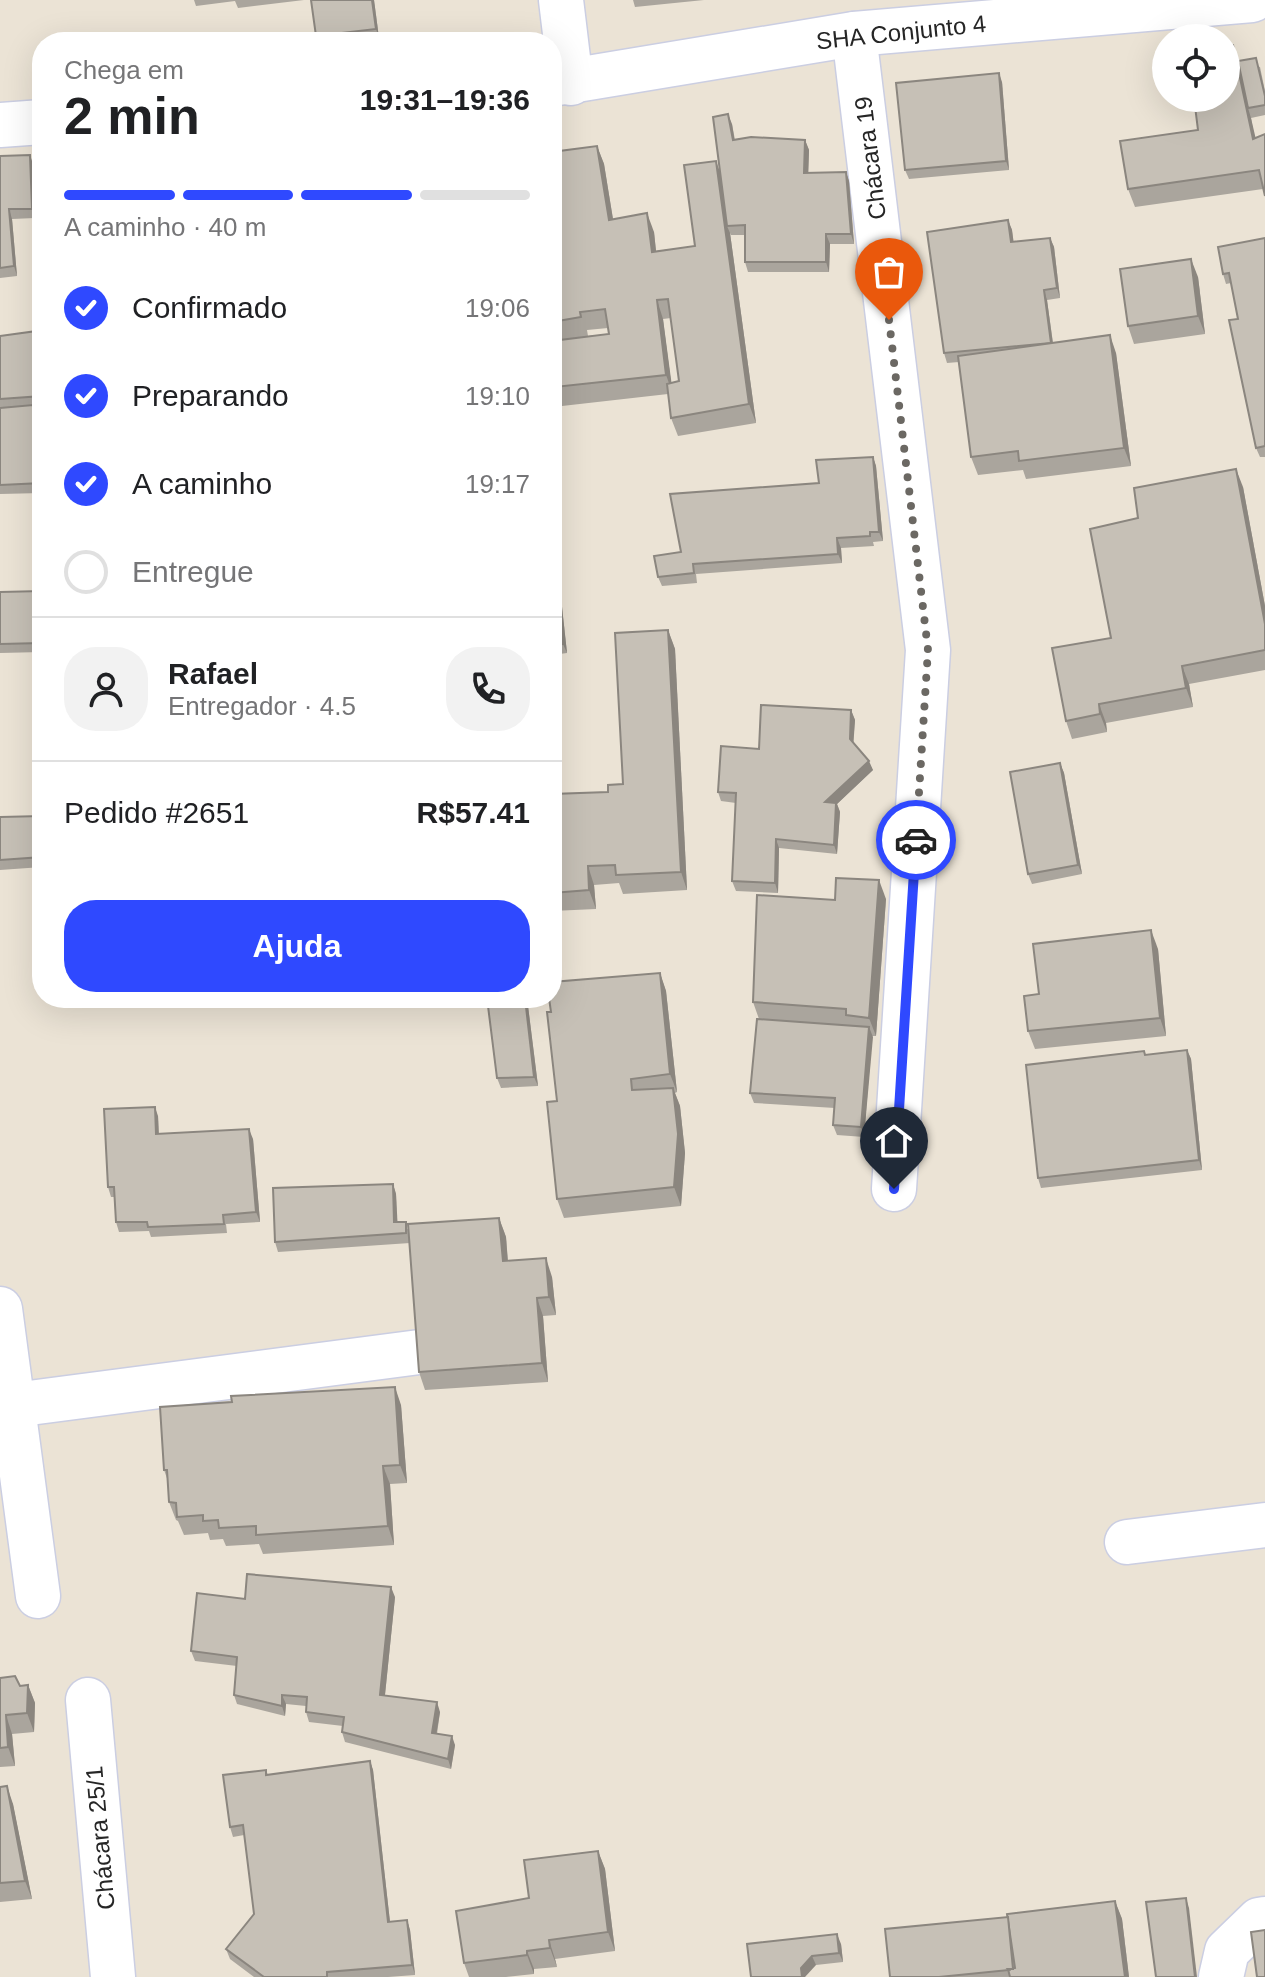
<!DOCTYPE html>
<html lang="pt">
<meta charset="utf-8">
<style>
body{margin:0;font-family:Helvetica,sans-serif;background:#f2f2f2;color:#202124;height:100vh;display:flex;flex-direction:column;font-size:30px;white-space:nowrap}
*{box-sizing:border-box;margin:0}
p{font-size:26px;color:#757577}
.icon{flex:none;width:44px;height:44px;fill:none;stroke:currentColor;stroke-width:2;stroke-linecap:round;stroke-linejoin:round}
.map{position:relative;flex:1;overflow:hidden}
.sheet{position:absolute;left:32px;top:32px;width:530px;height:976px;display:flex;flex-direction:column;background:#fff;border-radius:32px;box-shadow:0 8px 32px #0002}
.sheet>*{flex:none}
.buttons{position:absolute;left:1152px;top:24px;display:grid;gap:16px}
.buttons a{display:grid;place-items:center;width:88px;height:88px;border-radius:50%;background:#fff;box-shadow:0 8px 32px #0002;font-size:40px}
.pin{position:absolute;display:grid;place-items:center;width:68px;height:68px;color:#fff;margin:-82px -34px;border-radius:50% 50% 50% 0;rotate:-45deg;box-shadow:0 0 8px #0007}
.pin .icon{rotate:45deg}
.courier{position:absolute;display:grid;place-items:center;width:80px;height:80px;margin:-40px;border:6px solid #2f49ff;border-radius:50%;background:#fff;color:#222;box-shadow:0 2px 10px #0007}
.overview em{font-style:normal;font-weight:600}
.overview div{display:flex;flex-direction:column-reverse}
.overview{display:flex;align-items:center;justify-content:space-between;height:136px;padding:0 32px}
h1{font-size:52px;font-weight:600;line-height:60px}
.bar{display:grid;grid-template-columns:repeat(4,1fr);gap:12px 8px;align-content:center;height:96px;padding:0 32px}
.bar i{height:10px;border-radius:6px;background:#e0e0e0}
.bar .current{background:#2f49ff}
.bar p{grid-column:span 4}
.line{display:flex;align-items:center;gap:20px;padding:0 32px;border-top:2px solid #e0e0e0}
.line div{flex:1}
.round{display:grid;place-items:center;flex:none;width:84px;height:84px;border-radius:32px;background:#f2f2f2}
ol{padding:0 32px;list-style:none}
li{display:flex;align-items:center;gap:24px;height:88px}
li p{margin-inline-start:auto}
li .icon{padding:8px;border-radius:50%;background:#2f49ff;color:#fff;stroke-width:4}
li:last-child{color:#757577}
li i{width:44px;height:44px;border:4px solid #e0e0e0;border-radius:50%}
.primary-button{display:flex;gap:16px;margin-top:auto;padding:16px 32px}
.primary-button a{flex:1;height:92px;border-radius:32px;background:#2f49ff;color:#fff;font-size:32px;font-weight:600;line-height:92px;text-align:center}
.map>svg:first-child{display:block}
</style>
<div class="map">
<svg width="1265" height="1977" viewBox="0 0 1265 1977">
<rect width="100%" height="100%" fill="#ebe3d5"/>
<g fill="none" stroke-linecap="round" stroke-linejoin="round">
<defs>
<g id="street">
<path d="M 561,0 L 571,83"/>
<path d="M 854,34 L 928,650 L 894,1189"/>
<path d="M 0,1309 L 38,1596"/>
<path d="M 14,1405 L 427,1351"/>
<path d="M 1127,1542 L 1265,1525"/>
<path d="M 88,1700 L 113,1977"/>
<path d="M 1221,1977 L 1227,1951 L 1259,1920 L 1265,1919"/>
</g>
<g id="secondary">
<path d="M 552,84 L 854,34 L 1252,0"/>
<path d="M 0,125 L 42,122"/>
</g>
</defs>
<use href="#street" stroke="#cbcee2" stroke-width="47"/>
<use href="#secondary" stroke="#cbcee2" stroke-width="47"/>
<use href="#street" stroke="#fff" stroke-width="44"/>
<use href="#secondary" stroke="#fff" stroke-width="44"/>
</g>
<g fill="#aaa59d" fill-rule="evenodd">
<path d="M 194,0 L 304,0 L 238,8 L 235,1 L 196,6 Z"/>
<path d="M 311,0 L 374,0 L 379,38 L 350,42 L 319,42 L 316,36 Z"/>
<path d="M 633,0 L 704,0 L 635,7 Z"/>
<path d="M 1233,45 L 1239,60 L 1260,67 L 1265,91 L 1265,115 L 1251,118 L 1263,189 L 1135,207 L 1128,189 L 1198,130 Z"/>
<path d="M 1002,82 L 1009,170 L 909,179 L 905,170 Z"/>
<path d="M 732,124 L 735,140 L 805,140 L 809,150 L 808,173 L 846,172 L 849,181 L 854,244 L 830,244 L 829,272 L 748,272 L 745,262 L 745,235 L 731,235 L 730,233 L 756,423 L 678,436 L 671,418 L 668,394 L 562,406 L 555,387 L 552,363 L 552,152 L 597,146 L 604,164 L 613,219 L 654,232 L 656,251 L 695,246 L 721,174 ZM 671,318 L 679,381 L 671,383 L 663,319 ZM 608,328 L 609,334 L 588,336 L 587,330 Z"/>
<path d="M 0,156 L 33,164 L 35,218 L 12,219 L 17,276 L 0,278 Z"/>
<path d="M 1008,220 L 1012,230 L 1013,242 L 1050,238 L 1054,247 L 1060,298 L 1047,300 L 1053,343 L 1116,353 L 1131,466 L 1026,479 L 1023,470 L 978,475 L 971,457 L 959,362 L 947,363 L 944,353 Z"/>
<path d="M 1265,238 L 1265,457 L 1260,457 L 1256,448 L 1238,319 L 1231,283 L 1226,284 L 1223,274 Z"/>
<path d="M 1198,277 L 1205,334 L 1134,344 L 1128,326 Z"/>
<path d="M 0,336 L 42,344 L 42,415 L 36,415 L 36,417 L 42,417 L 42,493 L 0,494 Z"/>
<path d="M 873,457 L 876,466 L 883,541 L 873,542 L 874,546 L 841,548 L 842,563 L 696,574 L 697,583 L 662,586 L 658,577 L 681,552 Z"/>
<path d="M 1243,487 L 1265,606 L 1265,670 L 1189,684 L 1193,707 L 1106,723 L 1107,732 L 1072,739 L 1066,721 L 1111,638 L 1138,518 Z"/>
<path d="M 42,591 L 42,652 L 0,653 L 0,592 Z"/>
<path d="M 552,598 L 562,607 L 567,653 L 552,655 Z"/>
<path d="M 668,630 L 675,649 L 687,890 L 623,894 L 619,883 L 594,885 L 596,909 L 552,911 L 552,794 L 608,792 L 623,784 Z"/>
<path d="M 851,710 L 855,720 L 853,743 L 873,770 L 837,804 L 840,812 L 837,854 L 779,848 L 778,893 L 736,891 L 732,881 L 736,803 L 721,801 L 718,792 L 759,749 Z"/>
<path d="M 1060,763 L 1064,773 L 1082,874 L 1032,884 L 1028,874 Z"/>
<path d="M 42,816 L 42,867 L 0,870 L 0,817 Z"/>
<path d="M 886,899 L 876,1036 L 872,1036 L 864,1137 L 837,1135 L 833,1125 L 835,1108 L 754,1103 L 750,1093 L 759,1019 L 753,1002 L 835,900 Z"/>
<path d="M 1158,949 L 1166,1036 L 1035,1049 L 1028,1031 L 1039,994 Z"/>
<path d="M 660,973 L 666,991 L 677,1092 L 675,1093 L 680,1106 L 685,1153 L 681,1206 L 564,1218 L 557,1199 L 557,1101 L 551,1012 Z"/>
<path d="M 527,998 L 538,1086 L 501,1088 L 497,1078 Z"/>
<path d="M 1187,1050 L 1191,1059 L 1202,1170 L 1041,1188 L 1038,1178 Z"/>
<path d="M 158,1116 L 159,1134 L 253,1139 L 260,1222 L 226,1224 L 227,1233 L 151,1237 L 149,1231 L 119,1232 L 116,1222 L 114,1197 L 111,1197 L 108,1187 Z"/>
<path d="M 393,1184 L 396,1194 L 397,1222 L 409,1230 L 499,1218 L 506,1237 L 508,1261 L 552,1277 L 556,1315 L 543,1316 L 548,1382 L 425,1390 L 419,1372 L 410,1243 L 278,1252 L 275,1242 Z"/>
<path d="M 401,1405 L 407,1483 L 390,1484 L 394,1545 L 263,1554 L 259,1544 L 226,1546 L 223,1539 L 210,1540 L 208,1533 L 184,1535 L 178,1521 L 176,1520 L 169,1502 L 168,1481 L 164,1470 Z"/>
<path d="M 395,1597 L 385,1695 L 440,1712 L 437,1734 L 455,1745 L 451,1769 L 345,1742 L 342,1732 L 343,1726 L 309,1722 L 306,1712 L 306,1706 L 286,1704 L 285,1716 L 237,1704 L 234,1695 L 237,1666 L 195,1661 L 191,1651 L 245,1599 Z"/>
<path d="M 0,1678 L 20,1686 L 28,1685 L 35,1703 L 34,1732 L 12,1734 L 15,1766 L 0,1767 Z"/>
<path d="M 370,1761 L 373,1770 L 390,1922 L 407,1920 L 410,1930 L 415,1975 L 388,1977 L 254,1977 L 230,1959 L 226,1949 L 254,1914 L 244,1835 L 233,1837 L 230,1827 L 266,1770 L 268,1775 Z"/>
<path d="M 0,1787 L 13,1804 L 32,1899 L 0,1902 Z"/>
<path d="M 598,1851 L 605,1869 L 615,1951 L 555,1959 L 557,1967 L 534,1969 L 534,1974 L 506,1977 L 469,1977 L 464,1963 L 529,1898 Z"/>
<path d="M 1115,1901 L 1122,1919 L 1129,1977 L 890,1977 L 1008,1917 Z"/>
<path d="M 841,1944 L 843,1962 L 816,1965 L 751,1977 Z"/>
</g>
<g fill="#8b867f">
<path d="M 372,0 L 374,0 L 379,38 L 376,29 Z"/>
<path d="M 1233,45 L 1240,63 L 1248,108 L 1251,118 L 1260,157 L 1253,139 Z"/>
<path d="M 999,73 L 1002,82 L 1009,170 L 1006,161 Z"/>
<path d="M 728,114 L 732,124 L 736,150 L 733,140 Z"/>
<path d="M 805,140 L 809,150 L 808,182 L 804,173 Z"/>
<path d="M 597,146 L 604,164 L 616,238 L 609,220 Z"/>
<path d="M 30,155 L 33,164 L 35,218 L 32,209 Z"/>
<path d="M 716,161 L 723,180 L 727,226 L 730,233 L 756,423 L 749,404 Z"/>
<path d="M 846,172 L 849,181 L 854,244 L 851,234 Z"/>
<path d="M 9,209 L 12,219 L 17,276 L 14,266 Z"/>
<path d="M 647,213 L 654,232 L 658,270 L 652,252 Z"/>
<path d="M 1008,220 L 1012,230 L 1015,252 L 1011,242 Z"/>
<path d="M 826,234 L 830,244 L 829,272 L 826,262 Z"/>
<path d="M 1050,238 L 1054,247 L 1060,298 L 1057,288 Z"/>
<path d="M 1191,259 L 1198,277 L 1205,334 L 1198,316 Z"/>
<path d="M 1044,290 L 1047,300 L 1054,352 L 1051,343 Z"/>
<path d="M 657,300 L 663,319 L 673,394 L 666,375 Z"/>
<path d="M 37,331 L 42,344 L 42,396 Z"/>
<path d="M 1110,335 L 1116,353 L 1131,466 L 1124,448 Z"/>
<path d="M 873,457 L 876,466 L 883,541 L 879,532 Z"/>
<path d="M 1236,469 L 1243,487 L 1265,606 L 1265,624 Z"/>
<path d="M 837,538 L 841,548 L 842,563 L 838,554 Z"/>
<path d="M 559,597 L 562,607 L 567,653 L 563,644 Z"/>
<path d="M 668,630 L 675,649 L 687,890 L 681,872 Z"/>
<path d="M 1182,666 L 1189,684 L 1193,707 L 1186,688 Z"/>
<path d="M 1099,704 L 1106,723 L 1107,732 L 1100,714 Z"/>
<path d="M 851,710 L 855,720 L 853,749 L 850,739 Z"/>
<path d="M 869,761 L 873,770 L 837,804 L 840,812 L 837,854 L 834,845 L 825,802 Z"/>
<path d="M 1060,763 L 1064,773 L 1082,874 L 1078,865 Z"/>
<path d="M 776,839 L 779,848 L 778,893 L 775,883 Z"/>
<path d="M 588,866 L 594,885 L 596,909 L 589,890 Z"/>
<path d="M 879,880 L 886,899 L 876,1036 L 869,1018 Z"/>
<path d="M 1151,930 L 1158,949 L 1166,1036 L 1160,1018 Z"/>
<path d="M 660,973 L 666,991 L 677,1092 L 670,1074 Z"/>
<path d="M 525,998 L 527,998 L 538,1086 L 534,1077 Z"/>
<path d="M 869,1027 L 873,1037 L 864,1137 L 861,1127 Z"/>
<path d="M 1187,1050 L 1191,1059 L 1202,1170 L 1199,1160 Z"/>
<path d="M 673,1088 L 680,1106 L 685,1153 L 681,1206 L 674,1187 Z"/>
<path d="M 155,1107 L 158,1116 L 159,1143 L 156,1134 Z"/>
<path d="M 249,1129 L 253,1139 L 260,1222 L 256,1212 Z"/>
<path d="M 393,1184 L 396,1194 L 398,1232 L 394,1222 Z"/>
<path d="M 499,1218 L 506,1237 L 509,1279 L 503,1261 Z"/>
<path d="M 546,1258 L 552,1277 L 556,1315 L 549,1297 Z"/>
<path d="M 537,1298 L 543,1316 L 548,1382 L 542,1363 Z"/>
<path d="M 395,1387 L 401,1405 L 407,1483 L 400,1465 Z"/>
<path d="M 383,1466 L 390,1484 L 394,1545 L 388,1526 Z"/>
<path d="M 391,1587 L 395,1597 L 384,1704 L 380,1695 Z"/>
<path d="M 28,1685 L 35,1703 L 34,1732 L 27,1713 Z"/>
<path d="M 282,1695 L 286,1704 L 285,1716 L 282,1706 Z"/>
<path d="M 437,1702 L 440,1712 L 435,1742 L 432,1733 Z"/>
<path d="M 6,1715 L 12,1734 L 15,1766 L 8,1747 Z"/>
<path d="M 452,1736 L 455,1745 L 451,1769 L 448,1759 Z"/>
<path d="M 370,1761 L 373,1770 L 391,1931 L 388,1922 Z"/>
<path d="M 7,1786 L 13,1804 L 32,1899 L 25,1881 Z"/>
<path d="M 598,1851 L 605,1869 L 615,1951 L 608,1932 Z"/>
<path d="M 1186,1898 L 1189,1908 L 1197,1977 L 1195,1977 Z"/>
<path d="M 1115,1901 L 1122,1919 L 1129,1977 L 1125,1977 Z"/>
<path d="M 407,1920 L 410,1930 L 415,1975 L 412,1965 Z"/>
<path d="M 837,1934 L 841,1944 L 843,1962 L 839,1953 Z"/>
<path d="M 549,1940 L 555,1959 L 557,1967 L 550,1948 Z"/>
<path d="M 527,1951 L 534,1969 L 534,1974 L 527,1955 Z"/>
<path d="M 812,1956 L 816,1965 L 805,1977 L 802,1977 L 801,1968 Z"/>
</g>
<g fill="#c6c0b6" stroke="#8b867f" stroke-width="2">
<path d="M 311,0 L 372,0 L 376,29 L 316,36 Z"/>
<path d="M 1233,45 L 1253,139 L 1265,134 L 1265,196 L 1259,170 L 1128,189 L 1120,141 L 1198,130 L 1194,98 L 1226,98 L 1226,46 Z"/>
<path d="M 1256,58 L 1265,96 L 1265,105 L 1248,108 L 1238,61 Z"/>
<path d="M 999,73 L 1006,161 L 905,170 L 896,83 Z"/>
<path d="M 728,114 L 733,140 L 751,137 L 805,140 L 804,173 L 846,172 L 851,234 L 826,234 L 826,262 L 745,262 L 745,225 L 727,226 L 713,117 Z"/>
<path d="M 597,146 L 609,220 L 647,213 L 652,252 L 695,246 L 684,165 L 716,161 L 749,404 L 671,418 L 667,384 L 679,381 L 668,299 L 657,300 L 666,375 L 555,387 L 552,362 L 552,341 L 609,334 L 605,309 L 580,312 L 581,317 L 552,322 L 552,152 Z"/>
<path d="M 30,155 L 32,209 L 9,209 L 14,266 L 0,268 L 0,156 Z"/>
<path d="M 1008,220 L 1011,242 L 1050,238 L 1057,288 L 1044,290 L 1051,343 L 944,353 L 927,232 Z"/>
<path d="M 1265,238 L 1265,446 L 1256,448 L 1229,320 L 1238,319 L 1229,273 L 1223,274 L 1218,247 Z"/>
<path d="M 1191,259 L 1198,316 L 1128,326 L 1120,269 Z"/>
<path d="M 37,331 L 42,396 L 0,399 L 0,336 Z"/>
<path d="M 1110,335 L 1124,448 L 1019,461 L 1018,451 L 971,457 L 958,356 Z"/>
<path d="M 33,405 L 33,418 L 42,417 L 42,483 L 0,485 L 0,408 Z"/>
<path d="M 873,457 L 879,532 L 870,532 L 870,536 L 837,538 L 838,554 L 693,564 L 694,573 L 658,577 L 654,556 L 681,552 L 670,494 L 819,483 L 816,460 Z"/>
<path d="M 1236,469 L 1265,624 L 1265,650 L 1182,666 L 1186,688 L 1099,704 L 1100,714 L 1066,721 L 1052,648 L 1111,638 L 1090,529 L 1138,518 L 1134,488 Z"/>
<path d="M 42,591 L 42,643 L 0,644 L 0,592 Z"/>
<path d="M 559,597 L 563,644 L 552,645 L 552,598 Z"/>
<path d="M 668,630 L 681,872 L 616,875 L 615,865 L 588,866 L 589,890 L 552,893 L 552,794 L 608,792 L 608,785 L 623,784 L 615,633 Z"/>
<path d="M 761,705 L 851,710 L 850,739 L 869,761 L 825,802 L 836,803 L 834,845 L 776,839 L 775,883 L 732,881 L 736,793 L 718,792 L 721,746 L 759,749 Z"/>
<path d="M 1060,763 L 1078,865 L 1028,874 L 1010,772 Z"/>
<path d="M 42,816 L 42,857 L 0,860 L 0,817 Z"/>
<path d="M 836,878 L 879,880 L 869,1018 L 846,1015 L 846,1009 L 753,1002 L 757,895 L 835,900 Z"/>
<path d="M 1151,930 L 1160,1018 L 1028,1031 L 1024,996 L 1039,994 L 1033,944 Z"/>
<path d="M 660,973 L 670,1074 L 631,1079 L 632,1090 L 673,1088 L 678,1134 L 674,1187 L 557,1199 L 547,1102 L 557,1101 L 547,1012 L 551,1012 L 549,998 L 552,998 L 552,982 Z"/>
<path d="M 487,998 L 525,998 L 534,1077 L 497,1078 Z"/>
<path d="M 757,1019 L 869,1027 L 861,1127 L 833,1125 L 835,1098 L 750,1093 Z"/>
<path d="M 1187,1050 L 1199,1160 L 1038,1178 L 1026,1065 L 1144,1051 L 1145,1055 Z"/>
<path d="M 155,1107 L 156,1134 L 249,1129 L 256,1212 L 223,1215 L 224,1224 L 148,1227 L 147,1222 L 116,1222 L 114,1187 L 108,1187 L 104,1109 Z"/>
<path d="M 393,1184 L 394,1222 L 406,1222 L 406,1233 L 275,1242 L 273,1188 Z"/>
<path d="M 499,1218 L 503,1261 L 546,1258 L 549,1297 L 537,1298 L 542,1363 L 419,1372 L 408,1224 Z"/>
<path d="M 395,1387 L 400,1465 L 383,1466 L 388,1526 L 256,1535 L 256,1526 L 219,1528 L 218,1520 L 203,1521 L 203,1515 L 177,1517 L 176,1503 L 169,1502 L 167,1470 L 164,1470 L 160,1407 L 232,1402 L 231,1396 Z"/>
<path d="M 247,1574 L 391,1587 L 380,1695 L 437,1702 L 432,1733 L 452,1736 L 448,1759 L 342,1732 L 344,1717 L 306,1712 L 307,1697 L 282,1695 L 282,1706 L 234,1695 L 237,1657 L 191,1651 L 197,1593 L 245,1599 Z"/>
<path d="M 15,1676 L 20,1686 L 28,1685 L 27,1713 L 6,1715 L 8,1747 L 0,1748 L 0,1678 Z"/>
<path d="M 370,1761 L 388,1922 L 407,1920 L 412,1965 L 327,1972 L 327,1977 L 264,1977 L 226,1949 L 254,1914 L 243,1825 L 230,1827 L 223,1775 L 266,1770 L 266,1775 Z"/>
<path d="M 7,1786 L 25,1881 L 0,1883 L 0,1787 Z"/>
<path d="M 598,1851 L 608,1932 L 549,1940 L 550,1948 L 527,1951 L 527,1955 L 464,1963 L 456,1911 L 529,1898 L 524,1860 Z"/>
<path d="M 1186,1898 L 1195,1977 L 1156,1977 L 1146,1902 Z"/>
<path d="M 1115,1901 L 1125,1977 L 1010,1977 L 1008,1969 L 1015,1968 L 1007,1914 Z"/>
<path d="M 1008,1917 L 1013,1969 L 1008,1969 L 1009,1970 L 939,1977 L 890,1977 L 885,1929 Z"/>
<path d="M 1265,1930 L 1265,1977 L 1257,1977 L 1251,1932 Z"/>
<path d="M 837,1934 L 839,1953 L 812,1956 L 801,1968 L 802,1977 L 751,1977 L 747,1944 Z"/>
</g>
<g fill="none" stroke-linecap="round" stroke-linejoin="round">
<path stroke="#6b6863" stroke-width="8" stroke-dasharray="0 14.4" d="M 889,320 L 928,650 L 916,840"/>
<path stroke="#2f49ff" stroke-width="10" d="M 894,1189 L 916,840"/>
</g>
<g text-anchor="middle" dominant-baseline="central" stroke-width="8" stroke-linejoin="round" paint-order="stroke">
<g font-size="24" fill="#262626" stroke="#fff">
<text transform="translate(901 32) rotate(-6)">SHA Conjunto 4</text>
<text transform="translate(870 158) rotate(-97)">Chácara 19</text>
<text transform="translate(100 1838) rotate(-95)">Chácara 25/1</text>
</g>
</g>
</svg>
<div class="buttons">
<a><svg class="icon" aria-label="locate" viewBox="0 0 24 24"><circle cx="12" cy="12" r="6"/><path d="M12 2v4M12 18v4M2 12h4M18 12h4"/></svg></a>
</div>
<div class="pin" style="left:889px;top:320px;background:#ea580c"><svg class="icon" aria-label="bag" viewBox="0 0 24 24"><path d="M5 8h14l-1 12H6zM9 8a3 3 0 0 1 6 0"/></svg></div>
<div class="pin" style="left:894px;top:1189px;background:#1f2937"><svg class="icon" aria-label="home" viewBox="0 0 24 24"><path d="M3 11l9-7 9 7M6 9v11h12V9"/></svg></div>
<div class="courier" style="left:916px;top:840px"><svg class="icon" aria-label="car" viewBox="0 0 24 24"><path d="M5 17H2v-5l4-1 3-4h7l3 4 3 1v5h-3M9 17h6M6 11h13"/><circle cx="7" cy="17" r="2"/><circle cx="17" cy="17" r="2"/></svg></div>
<section class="sheet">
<div class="overview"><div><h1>2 min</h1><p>Chega em</p></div><em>19:31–19:36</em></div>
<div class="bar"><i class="current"></i><i class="current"></i><i class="current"></i><i></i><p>A caminho · 40 m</p></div>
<ol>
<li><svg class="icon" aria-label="check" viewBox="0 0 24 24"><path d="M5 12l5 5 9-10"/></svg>Confirmado<p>19:06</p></li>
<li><svg class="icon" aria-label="check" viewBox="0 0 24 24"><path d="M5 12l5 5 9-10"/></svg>Preparando<p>19:10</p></li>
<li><svg class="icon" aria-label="check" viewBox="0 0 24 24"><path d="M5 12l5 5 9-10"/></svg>A caminho<p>19:17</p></li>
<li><i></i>Entregue</li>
</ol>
<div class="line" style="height:144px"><a class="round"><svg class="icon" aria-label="person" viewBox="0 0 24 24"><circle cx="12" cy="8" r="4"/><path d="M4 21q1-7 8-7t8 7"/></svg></a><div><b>Rafael</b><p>Entregador · 4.5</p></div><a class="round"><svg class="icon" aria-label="phone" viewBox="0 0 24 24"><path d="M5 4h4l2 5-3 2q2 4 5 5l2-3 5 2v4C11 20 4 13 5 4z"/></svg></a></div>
<div class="line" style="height:104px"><div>Pedido #2651</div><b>R$57.41</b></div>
<div class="primary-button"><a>Ajuda</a></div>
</section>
</div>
